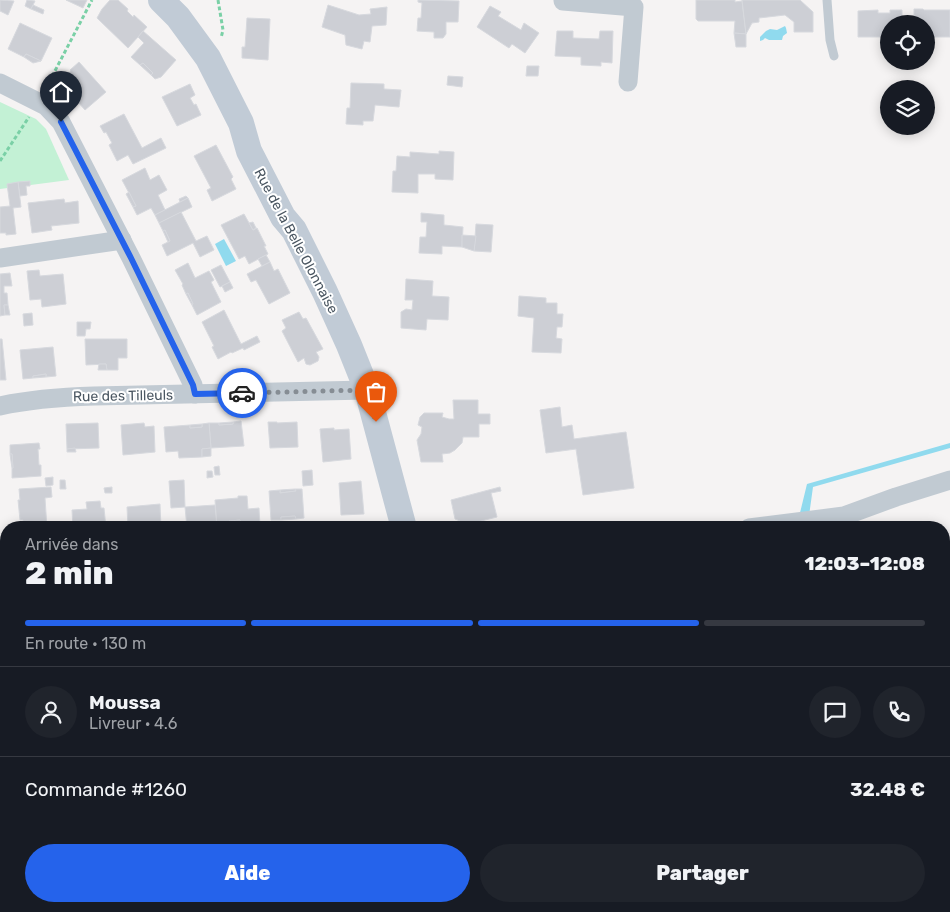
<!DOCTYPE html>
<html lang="fr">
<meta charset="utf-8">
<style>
body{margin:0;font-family:Rubik,sans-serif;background:#20242c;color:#f1f3f6;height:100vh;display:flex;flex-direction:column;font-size:19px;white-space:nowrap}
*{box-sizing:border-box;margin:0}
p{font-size:16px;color:#9ea1a6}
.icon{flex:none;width:28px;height:28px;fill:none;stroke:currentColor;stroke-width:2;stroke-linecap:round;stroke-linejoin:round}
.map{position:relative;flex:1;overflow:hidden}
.side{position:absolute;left:0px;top:521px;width:950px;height:391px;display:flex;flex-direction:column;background:#171b24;border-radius:20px 20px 0 0;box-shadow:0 2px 12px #0003}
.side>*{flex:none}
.tools{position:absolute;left:880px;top:15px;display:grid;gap:10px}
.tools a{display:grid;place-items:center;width:55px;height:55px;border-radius:50%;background:#171b24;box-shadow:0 2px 12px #0003;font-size:25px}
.pin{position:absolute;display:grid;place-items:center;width:42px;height:42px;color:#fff;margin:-51px -21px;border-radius:50% 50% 50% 0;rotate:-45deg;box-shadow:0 0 5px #0007}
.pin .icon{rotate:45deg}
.courier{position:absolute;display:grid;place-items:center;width:50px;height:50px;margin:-25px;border:4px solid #2563eb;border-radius:50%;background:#fff;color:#222;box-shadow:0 1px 6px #0007}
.summary em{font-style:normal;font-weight:800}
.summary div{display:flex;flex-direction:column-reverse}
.summary{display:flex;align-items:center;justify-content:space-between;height:85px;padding:0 25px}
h1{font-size:32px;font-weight:800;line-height:38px}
.bar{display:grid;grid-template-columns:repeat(4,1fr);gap:8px 5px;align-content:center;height:60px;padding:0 25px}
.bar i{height:6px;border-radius:4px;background:#363941}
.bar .active{background:#2563eb}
.bar p{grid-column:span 4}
.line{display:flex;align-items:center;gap:12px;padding:0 25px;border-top:1px solid #363941}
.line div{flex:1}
.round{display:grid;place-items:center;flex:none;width:52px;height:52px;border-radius:26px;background:#20242c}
.primary-button{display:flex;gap:10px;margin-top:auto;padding:10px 25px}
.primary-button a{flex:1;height:58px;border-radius:30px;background:#2563eb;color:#fff;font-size:20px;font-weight:800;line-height:58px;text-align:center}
.primary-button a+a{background:#20242c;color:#f1f3f6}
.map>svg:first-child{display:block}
</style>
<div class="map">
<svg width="950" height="912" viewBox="0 0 950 912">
<rect width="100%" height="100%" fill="#f5f3f3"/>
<g fill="#c3f1d5">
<path d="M 0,102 L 36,119 L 46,129 L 69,180 L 0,189 Z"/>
<path d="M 494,906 L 527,906 L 532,912 L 487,912 Z"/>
<path d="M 653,906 L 671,906 L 678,912 L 654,912 L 650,908 Z"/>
</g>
<g fill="#90daee">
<path d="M 785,26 L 786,28 L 787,33 L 783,36 L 782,40 L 769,40 L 765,38 L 763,40 L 760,41 L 760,37 L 766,31 L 770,29 L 777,30 Z"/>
<path d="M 224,239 L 236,261 L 226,266 L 215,244 Z"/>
<path d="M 950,443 L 950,448 L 813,487 L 809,516 L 799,517 L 807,484 Z"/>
<rect x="944" y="759" width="6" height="16"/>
</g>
<g fill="#cdcfd5" stroke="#d7d9de">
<path d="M 0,0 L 14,1 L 8,15 L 0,11 Z"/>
<path d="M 27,0 L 35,1 L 31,9 L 25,6 Z"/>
<path d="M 66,0 L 87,0 L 83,8 Z"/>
<path d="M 110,0 L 118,0 L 128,9 L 127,11 L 133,17 L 134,15 L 147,27 L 128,48 L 97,18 L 102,9 Z"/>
<path d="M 418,0 L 459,1 L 458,22 L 446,22 L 446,34 L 443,38 L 434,38 L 434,32 L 417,31 L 418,18 L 421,18 L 422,3 L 418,2 Z"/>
<path d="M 696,0 L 735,0 L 735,2 L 742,1 L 746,34 L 734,33 L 735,21 L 698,21 L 696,19 Z"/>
<path d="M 742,0 L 800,0 L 813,12 L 813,32 L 794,32 L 794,22 L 785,15 L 759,18 L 759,22 L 752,23 L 746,34 Z"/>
<path d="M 33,5 L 44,10 L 43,14 L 31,9 Z"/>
<path d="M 328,5 L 359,15 L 371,14 L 370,9 L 387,7 L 386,25 L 372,26 L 370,42 L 364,41 L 362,49 L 346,45 L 345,35 L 322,27 Z"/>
<path d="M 490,6 L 501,12 L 498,16 L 521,30 L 524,23 L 539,33 L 525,53 L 512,44 L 509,48 L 477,27 Z"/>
<path d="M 914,9 L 923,9 L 924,10 L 950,10 L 950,37 L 926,37 L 926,24 L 914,24 Z"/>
<path d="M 878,10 L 878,13 L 890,13 L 890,10 L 902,10 L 902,24 L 889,24 L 889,37 L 858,37 L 858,11 Z"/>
<path d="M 247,18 L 270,19 L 268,60 L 242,58 L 242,47 L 245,47 Z"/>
<path d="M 20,23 L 52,38 L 41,61 L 26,54 L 24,57 L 8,49 Z"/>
<path d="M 143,31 L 176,60 L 161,77 L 155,79 L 151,75 L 153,73 L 143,63 L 140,65 L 131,57 L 144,43 L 138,37 Z"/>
<path d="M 557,31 L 573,31 L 573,38 L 599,39 L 600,31 L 613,31 L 612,63 L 601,62 L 601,66 L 581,65 L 581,57 L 555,56 Z"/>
<path d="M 734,33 L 746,34 L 746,47 L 736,47 Z"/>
<path d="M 26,54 L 41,61 L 33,63 L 24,57 Z"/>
<path d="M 897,61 L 908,61 L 908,69 L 897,67 Z"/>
<path d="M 79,62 L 106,92 L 85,110 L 77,101 L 80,99 L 67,85 L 68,84 L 63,78 L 71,71 L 70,70 Z"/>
<path d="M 143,63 L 153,73 L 151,75 L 140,65 Z"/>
<path d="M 527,66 L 539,66 L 538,76 L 526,76 Z"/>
<path d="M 448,76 L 463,77 L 462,87 L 447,85 Z"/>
<path d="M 351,83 L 384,84 L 384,89 L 401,90 L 399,107 L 375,105 L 373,121 L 363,121 L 363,125 L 346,124 L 347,108 L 350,108 Z"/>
<path d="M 190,84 L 195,95 L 190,98 L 194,105 L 196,104 L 201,115 L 177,126 L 162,97 Z"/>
<path d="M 67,85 L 80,99 L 77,101 L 65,87 Z"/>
<path d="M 124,114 L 142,148 L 161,138 L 166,148 L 133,164 L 128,155 L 117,161 L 109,145 L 112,143 L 106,132 L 104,133 L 100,126 Z"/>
<path d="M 216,145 L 233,177 L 231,179 L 236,189 L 212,201 L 207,190 L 211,188 L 194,156 Z"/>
<path d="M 439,151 L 454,152 L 453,180 L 435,179 L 435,174 L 418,174 L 418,193 L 392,192 L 393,171 L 396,171 L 397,156 L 410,157 L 410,152 L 439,154 Z"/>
<path d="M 145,168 L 150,180 L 159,175 L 167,190 L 158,195 L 165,210 L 155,215 L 151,208 L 137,215 L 133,207 L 136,206 L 122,180 Z"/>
<path d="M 30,181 L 30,186 L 26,186 L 27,195 L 20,196 L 18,182 Z"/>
<path d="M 18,182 L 21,207 L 13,208 L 16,234 L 6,235 L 6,233 L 0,233 L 0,207 L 10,206 L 7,184 Z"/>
<path d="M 129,192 L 136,206 L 133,207 L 126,194 Z"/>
<path d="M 186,196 L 188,198 L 180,202 L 179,199 Z"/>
<path d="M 188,198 L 192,207 L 159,223 L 155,215 Z"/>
<path d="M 64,199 L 65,203 L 78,201 L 79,223 L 51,226 L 52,230 L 32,233 L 28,203 Z"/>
<path d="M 181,212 L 196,241 L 207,236 L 214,250 L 200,257 L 193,243 L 167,256 L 162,245 L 170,241 L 165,230 L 163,231 L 159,223 Z"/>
<path d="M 421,213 L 444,215 L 444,225 L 463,227 L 462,247 L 442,246 L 442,254 L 419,253 L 420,237 L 426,237 L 427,222 L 421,222 Z"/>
<path d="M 244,214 L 253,230 L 257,228 L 266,246 L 264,246 L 268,254 L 249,264 L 245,256 L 239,259 L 221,225 Z"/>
<path d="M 253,222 L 256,228 L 253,230 L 249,223 Z"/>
<path d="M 476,224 L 493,225 L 491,252 L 474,251 Z"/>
<path d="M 165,230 L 170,241 L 168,242 L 163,231 Z"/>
<path d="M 462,235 L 476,236 L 474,251 L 462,247 Z"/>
<path d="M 266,255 L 270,262 L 262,266 L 258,259 Z"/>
<path d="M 270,262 L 274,271 L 278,269 L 290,293 L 269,304 L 256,280 L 251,282 L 247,274 Z"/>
<path d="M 188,263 L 195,278 L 209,271 L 214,280 L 211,282 L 221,302 L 197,315 L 192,305 L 193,304 L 188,293 L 186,294 L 182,285 L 183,284 L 175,270 Z"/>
<path d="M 221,265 L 230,282 L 220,287 L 211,270 Z"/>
<path d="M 39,270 L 40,276 L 63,274 L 66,304 L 42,307 L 41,299 L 30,300 L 27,271 Z"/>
<path d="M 10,273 L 12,286 L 4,286 L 4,293 L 7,293 L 8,305 L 4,305 L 5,315 L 0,316 L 0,274 Z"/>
<path d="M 406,279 L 433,281 L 432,296 L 449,297 L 448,320 L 427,319 L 426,330 L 401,328 L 401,312 L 406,309 L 412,310 L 413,300 L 405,300 Z"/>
<path d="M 230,282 L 233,288 L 225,292 L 222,286 Z"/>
<path d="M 188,293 L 193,304 L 192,305 L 186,294 Z"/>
<path d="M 519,296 L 546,298 L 546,303 L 557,303 L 557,314 L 563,314 L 562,327 L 557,327 L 556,338 L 562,339 L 561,353 L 532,352 L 534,318 L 518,316 Z"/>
<path d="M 4,305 L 8,305 L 10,315 L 5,315 Z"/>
<path d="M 224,310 L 241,344 L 257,336 L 260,342 L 244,350 L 243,348 L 232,353 L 231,352 L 218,359 L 212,347 L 214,346 L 202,322 Z"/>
<path d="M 299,312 L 303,319 L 306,318 L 323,349 L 316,352 L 319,357 L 318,361 L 310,365 L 306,364 L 304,358 L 298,362 L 282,331 L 286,328 L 282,320 Z"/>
<path d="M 32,313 L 33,325 L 24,326 L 23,314 Z"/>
<path d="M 77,322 L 91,322 L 90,329 L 86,329 L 85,336 L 77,336 Z"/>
<path d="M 0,339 L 2,339 L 6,380 L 0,380 Z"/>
<path d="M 85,339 L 127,339 L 127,358 L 118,358 L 118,370 L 107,370 L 106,364 L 86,365 Z"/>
<path d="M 53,347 L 56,376 L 46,377 L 46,374 L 33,376 L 33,378 L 23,379 L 20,350 Z"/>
<path d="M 99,364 L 106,364 L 107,370 L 98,370 Z"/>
<path d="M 46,374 L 46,377 L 33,378 L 33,376 Z"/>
<path d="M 453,400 L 478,400 L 478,414 L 490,414 L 490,424 L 479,424 L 479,437 L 463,437 L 462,443 L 455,450 L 450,453 L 442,454 L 443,462 L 421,462 L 417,440 L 421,434 L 422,427 L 418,425 L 420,417 L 424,413 L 443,413 L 442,417 L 449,419 L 454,419 Z"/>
<path d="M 560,407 L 562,427 L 572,425 L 574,439 L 626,432 L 634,488 L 583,495 L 576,449 L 546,453 L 540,410 Z"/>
<path d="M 241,421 L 244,446 L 211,448 L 209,423 L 219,423 L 219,425 L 233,424 L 233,422 Z"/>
<path d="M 233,422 L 233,424 L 219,425 L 219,423 Z"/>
<path d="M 268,422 L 277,422 L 277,423 L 297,422 L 298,447 L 270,448 Z"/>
<path d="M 98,423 L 99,448 L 67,449 L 66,424 Z"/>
<path d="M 144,423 L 145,427 L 154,426 L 155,452 L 123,455 L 121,425 Z"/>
<path d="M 209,423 L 211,448 L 202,449 L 202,457 L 179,458 L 178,451 L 166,452 L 164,427 L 190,425 L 190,428 L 202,427 L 202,424 Z"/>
<path d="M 202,424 L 202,427 L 190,428 L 190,425 Z"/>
<path d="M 334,428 L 334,430 L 349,429 L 351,459 L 323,462 L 320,429 Z"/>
<path d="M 39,443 L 40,449 L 38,449 L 39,465 L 41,465 L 41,476 L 12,478 L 12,468 L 13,468 L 12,454 L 10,454 L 10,445 Z"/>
<path d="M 75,448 L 76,452 L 67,452 L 67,449 Z"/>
<path d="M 211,448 L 211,456 L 202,457 L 202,449 Z"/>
<path d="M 10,454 L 12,454 L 13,468 L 12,468 Z"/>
<path d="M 219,466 L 220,475 L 215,475 L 214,467 Z"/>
<path d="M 312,470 L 313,485 L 303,486 L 302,471 Z"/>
<path d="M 207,471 L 212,471 L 213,477 L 207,478 Z"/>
<path d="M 53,477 L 53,485 L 46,486 L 45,478 Z"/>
<path d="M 60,480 L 65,480 L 66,489 L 60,489 Z"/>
<path d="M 184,480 L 185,507 L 171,508 L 169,481 Z"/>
<path d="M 361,481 L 364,514 L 341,515 L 339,483 Z"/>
<path d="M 51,487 L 52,497 L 45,498 L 47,528 L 23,528 L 23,520 L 20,520 L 18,500 L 20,500 L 19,489 Z"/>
<path d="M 112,487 L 112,493 L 105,493 L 104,488 Z"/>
<path d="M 500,487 L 501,491 L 491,493 L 497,517 L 477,522 L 478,528 L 461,528 L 460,521 L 455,519 L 451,500 Z"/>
<path d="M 295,489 L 296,491 L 280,493 L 280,490 Z"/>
<path d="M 295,489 L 302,489 L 304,518 L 296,519 L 295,516 L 281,517 L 281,520 L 271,520 L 269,491 L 280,490 L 280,493 L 296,491 Z"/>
<path d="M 238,496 L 247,496 L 248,509 L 259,508 L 260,526 L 249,527 L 248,524 L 240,524 L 240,520 L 229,521 L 229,527 L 217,528 L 215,500 L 238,498 Z"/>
<path d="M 100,501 L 101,508 L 104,508 L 106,528 L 73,528 L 72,510 L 87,509 L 86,502 Z"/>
<path d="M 160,504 L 161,528 L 128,528 L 127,507 Z"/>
<path d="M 215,505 L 217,528 L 187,528 L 185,507 Z"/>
<path d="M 295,516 L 296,519 L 281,520 L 281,517 Z"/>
<path d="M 240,520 L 240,524 L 229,525 L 229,521 Z"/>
<path d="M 374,523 L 375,528 L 354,528 Z"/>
<path d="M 6,682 L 6,711 L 0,711 L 0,687 L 1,687 L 1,683 Z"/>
<path d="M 950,689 L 950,734 L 944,728 L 944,709 L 946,706 L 944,704 L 944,696 Z"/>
<path d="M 3,763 L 6,763 L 6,809 L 3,809 L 1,791 L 0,791 L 0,765 L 3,765 Z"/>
<path d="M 0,791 L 1,791 L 3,809 L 0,809 Z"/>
<path d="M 41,906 L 94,906 L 94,912 L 42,912 Z"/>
<path d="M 94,906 L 146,906 L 141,912 L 131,912 L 130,910 L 130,908 L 103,910 L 103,912 L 94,912 Z"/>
<path d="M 728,906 L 760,906 L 763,910 L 760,912 L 732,912 Z"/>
</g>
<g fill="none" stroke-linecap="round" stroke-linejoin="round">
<g stroke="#7ad0a6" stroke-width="3" stroke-dasharray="4 2.5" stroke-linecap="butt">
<path d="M 218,0 L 223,30 L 221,38"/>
<path d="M 46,88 L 92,0"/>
<path d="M 0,161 L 29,117"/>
<path d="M 598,906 L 604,912"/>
<path d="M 150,912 L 155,906"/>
<path d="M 215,912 L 219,906"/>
<path d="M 275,912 L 280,906"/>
</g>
<path stroke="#c1cad2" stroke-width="9" d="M 827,0 L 830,40 L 834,56"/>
<g stroke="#c1cad2" stroke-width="19">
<path d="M 563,0 L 563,1 L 634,7 L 628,82"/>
<path d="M 0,83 L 46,106 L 61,122 L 131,258 L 193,385 L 195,394"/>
<path d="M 0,258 L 122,240"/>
<path d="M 0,406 C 31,399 62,397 94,396 L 367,390"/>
<path d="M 749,528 L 844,516 L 896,497 L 950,480"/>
<path d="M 0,577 L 6,576"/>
<path d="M 0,742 L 6,741"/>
<path d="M 0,873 L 6,872"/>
<path d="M 810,906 L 814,912"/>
</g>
<g stroke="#c1cbd6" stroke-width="26">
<path d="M 161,0 L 178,17 L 208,58 L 241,123 L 249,151 L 283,217 L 294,230 L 325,292 L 349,345 L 367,390 L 404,528"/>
<path d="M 629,906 L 634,912"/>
</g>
</g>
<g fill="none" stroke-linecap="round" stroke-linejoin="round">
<path stroke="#868d94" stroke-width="5" stroke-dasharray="0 9" d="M 242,393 L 367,390 L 376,422"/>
<path stroke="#2563eb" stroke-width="6" d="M 61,122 L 131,258 L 193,385 L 195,394 L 242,393"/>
</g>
<g text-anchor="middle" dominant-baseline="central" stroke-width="4" stroke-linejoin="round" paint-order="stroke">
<g font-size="14" fill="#4a5661" stroke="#fff">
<text transform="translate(296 241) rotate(62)">Rue de la Belle Olonnaise</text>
<text transform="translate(123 396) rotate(-1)">Rue des Tilleuls</text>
</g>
</g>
</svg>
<div class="tools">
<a><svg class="icon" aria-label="locate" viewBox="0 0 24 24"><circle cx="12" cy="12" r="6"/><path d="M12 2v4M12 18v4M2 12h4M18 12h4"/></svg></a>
<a><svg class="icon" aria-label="layers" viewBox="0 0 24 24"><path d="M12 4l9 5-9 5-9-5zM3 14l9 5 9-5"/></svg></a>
</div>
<div class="pin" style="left:376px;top:422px;background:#ea580c"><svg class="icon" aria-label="bag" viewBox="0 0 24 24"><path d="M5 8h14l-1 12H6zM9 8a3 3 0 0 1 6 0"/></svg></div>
<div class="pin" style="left:61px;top:122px;background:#1f2937"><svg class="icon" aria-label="home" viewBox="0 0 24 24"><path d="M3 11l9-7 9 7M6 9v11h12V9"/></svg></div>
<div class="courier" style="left:242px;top:393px"><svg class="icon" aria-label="car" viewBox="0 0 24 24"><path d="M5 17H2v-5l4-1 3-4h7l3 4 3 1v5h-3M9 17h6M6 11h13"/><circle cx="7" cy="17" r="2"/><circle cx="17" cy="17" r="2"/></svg></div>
<section class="side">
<div class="summary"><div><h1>2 min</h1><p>Arrivée dans</p></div><em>12:03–12:08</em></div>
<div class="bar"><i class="active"></i><i class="active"></i><i class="active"></i><i></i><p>En route · 130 m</p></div>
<div class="line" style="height:90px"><a class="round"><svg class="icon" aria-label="person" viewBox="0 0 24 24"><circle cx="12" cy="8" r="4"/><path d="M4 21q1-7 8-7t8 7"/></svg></a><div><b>Moussa</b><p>Livreur · 4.6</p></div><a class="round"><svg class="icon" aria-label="chat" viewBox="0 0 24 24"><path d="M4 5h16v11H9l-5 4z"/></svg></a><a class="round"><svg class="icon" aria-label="phone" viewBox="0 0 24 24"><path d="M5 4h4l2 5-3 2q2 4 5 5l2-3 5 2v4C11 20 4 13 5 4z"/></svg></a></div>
<div class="line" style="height:65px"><div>Commande #1260</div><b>32.48 €</b></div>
<div class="primary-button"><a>Aide</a><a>Partager</a></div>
</section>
</div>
